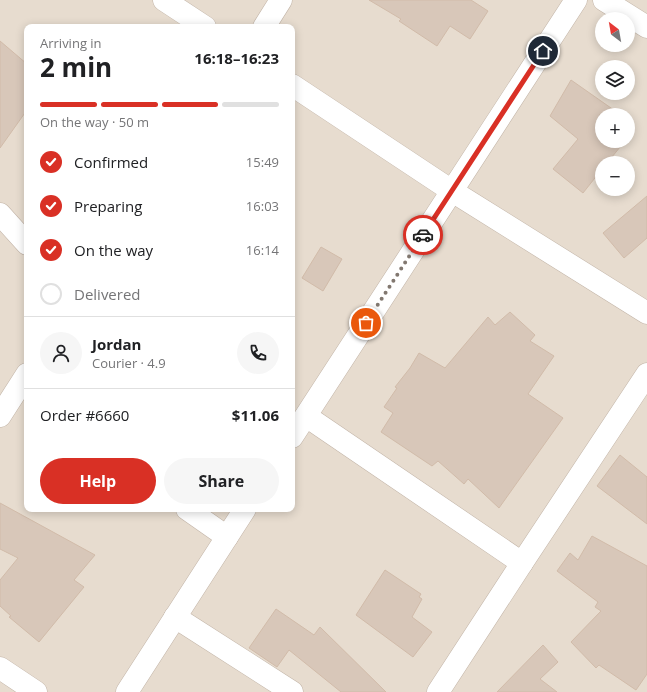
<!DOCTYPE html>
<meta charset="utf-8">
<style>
body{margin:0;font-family:"Open Sans",sans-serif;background:#f6f6f6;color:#202124;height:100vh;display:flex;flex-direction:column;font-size:15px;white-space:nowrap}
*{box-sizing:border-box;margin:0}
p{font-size:13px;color:#757577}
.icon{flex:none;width:22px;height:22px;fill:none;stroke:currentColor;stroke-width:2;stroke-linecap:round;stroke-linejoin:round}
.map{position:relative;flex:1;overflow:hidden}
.sheet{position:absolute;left:24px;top:24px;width:271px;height:488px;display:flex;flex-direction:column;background:#fff;border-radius:8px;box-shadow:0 2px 10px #0003}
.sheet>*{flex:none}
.needle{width:26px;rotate:329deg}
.tools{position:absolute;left:595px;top:12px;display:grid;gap:8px}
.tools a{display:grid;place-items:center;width:40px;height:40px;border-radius:50%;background:#fff;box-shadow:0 2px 10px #0003;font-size:20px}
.pin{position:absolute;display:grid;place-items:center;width:34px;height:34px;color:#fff;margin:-17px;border:2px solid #fff;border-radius:50%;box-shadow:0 1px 4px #0007}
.courier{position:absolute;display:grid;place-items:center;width:40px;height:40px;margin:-20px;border:3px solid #d93025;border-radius:50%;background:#fff;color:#222;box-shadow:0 1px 5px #0007}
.head em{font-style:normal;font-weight:700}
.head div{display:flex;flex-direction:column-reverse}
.head{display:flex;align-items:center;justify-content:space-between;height:68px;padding:0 16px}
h1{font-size:26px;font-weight:700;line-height:30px}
.bar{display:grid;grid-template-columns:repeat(4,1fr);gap:6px 4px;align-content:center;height:48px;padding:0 16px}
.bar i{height:5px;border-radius:3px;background:#e0e0e0}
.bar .current{background:#d93025}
.bar p{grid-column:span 4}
.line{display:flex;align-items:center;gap:10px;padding:0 16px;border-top:1px solid #e0e0e0}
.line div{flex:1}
.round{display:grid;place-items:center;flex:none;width:42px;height:42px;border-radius:21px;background:#f6f6f6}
ol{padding:0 16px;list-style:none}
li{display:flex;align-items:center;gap:12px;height:44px}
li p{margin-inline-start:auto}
li .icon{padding:4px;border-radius:50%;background:#d93025;color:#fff;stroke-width:4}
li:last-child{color:#757577}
li i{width:22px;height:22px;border:2px solid #e0e0e0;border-radius:50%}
.button{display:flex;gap:8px;margin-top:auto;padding:8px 16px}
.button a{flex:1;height:46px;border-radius:24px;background:#d93025;color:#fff;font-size:16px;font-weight:700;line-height:46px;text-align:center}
.button a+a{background:#f6f6f6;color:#202124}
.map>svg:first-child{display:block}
</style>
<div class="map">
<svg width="647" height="692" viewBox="0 0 647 692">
<rect width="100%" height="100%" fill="#f3ebe2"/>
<path fill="#e7dccf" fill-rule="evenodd" d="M 0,0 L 647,0 L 647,692 L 0,692 ZM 602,19 L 628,19 L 628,45 L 602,45 ZM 27,27 L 292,27 L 292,509 L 27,509 ZM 602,67 L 628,67 L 628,93 L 602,93 ZM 602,115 L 628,115 L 628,141 L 602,141 ZM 602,163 L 628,163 L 628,189 L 602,189 Z"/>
<g fill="#d8c7b9" stroke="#d1bba9">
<path d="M 369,0 L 471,0 L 488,11 L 470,39 L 450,26 L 437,46 L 399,21 L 401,19 Z"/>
<path d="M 0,41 L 27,64 L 27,110 L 0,148 Z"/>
<path d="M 571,80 L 621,115 L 599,115 L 602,117 L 602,141 L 625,141 L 607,163 L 602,163 L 602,169 L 583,193 L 553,169 L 578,139 L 550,116 Z"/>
<path d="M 647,196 L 647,238 L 624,258 L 603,233 Z"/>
<path d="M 321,247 L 342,259 L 323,291 L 302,278 Z"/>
<path d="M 510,312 L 535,335 L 530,341 L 554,356 L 528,394 L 563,418 L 499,508 L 468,479 L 464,484 L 438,461 L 432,466 L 381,432 L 393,413 L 384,407 L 397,388 L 395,387 L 410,368 L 419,353 L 445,368 L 488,317 L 495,325 Z"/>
<path d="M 620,455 L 647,477 L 647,524 L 597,486 Z"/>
<path d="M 0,503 L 95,555 L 74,580 L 84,587 L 39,642 L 9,617 L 11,616 L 0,606 L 0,580 L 18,558 L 0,549 Z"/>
<path d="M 592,536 L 647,566 L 647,674 L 636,690 L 599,665 L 596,668 L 571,642 L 601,611 L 595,607 L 598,602 L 557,571 L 570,553 L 578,560 Z"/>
<path d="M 385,570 L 421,594 L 419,597 L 422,599 L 412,617 L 432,632 L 413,657 L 356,615 Z"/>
<path d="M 276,609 L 314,635 L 320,627 L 386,692 L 341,692 L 289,650 L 277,667 L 249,648 Z"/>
<path d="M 543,645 L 558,662 L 540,679 L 557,692 L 497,692 Z"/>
</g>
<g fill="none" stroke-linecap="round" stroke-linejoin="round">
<defs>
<g id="minor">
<path d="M 164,0 L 205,27"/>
<path d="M 604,0 L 647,27"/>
<path d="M 264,27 L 281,0"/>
<path d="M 292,85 L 452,191 L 647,313"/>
<path d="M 0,214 L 27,244"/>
<path d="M 0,416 L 27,374"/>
<path d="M 306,416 L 522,563"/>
<path d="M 292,437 L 576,0"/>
<path d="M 187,509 L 227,537"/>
<path d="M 175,617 L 292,692"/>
<path d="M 0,668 L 36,692"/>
<path d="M 127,692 L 245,509"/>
<path d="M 438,692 L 522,563 L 647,374"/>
</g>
</defs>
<use href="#minor" stroke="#c2b4a7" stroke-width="23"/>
<use href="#minor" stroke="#fff" stroke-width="22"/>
</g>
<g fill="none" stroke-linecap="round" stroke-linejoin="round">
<path stroke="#827870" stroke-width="4" stroke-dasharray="0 7.2" d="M 366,323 L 423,235"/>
<path stroke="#d93025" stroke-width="5" d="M 423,235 L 543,51"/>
</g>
</svg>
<div class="tools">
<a><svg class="needle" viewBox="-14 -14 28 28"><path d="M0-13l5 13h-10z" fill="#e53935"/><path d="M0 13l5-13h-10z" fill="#757577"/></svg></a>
<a><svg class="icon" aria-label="layers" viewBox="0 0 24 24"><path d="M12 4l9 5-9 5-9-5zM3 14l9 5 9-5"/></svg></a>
<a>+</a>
<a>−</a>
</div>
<div class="pin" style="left:366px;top:323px;background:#ea580c"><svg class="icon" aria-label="bag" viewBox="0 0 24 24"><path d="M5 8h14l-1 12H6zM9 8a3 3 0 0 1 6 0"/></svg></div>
<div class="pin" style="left:543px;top:51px;background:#1f2937"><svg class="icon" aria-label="home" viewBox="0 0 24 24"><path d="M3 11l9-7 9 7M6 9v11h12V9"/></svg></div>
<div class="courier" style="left:423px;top:235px"><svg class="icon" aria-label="car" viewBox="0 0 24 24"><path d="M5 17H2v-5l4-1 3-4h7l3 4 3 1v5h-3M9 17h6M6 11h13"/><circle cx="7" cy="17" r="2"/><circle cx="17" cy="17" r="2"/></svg></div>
<section class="sheet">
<div class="head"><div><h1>2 min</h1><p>Arriving in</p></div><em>16:18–16:23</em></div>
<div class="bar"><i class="current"></i><i class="current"></i><i class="current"></i><i></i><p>On the way · 50 m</p></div>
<ol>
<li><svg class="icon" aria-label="check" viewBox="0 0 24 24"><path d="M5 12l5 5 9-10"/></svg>Confirmed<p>15:49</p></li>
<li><svg class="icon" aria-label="check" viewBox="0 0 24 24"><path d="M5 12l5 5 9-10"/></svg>Preparing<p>16:03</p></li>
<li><svg class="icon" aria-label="check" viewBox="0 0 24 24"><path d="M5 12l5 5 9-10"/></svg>On the way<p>16:14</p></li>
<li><i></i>Delivered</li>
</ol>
<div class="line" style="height:72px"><a class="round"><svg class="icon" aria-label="person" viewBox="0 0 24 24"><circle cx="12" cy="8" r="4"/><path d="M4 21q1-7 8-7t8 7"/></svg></a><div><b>Jordan</b><p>Courier · 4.9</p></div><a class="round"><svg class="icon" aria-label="phone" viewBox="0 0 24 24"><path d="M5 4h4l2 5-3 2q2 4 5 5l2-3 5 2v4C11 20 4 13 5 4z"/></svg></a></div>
<div class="line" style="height:52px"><div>Order #6660</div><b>$11.06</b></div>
<div class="button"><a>Help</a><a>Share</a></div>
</section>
</div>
